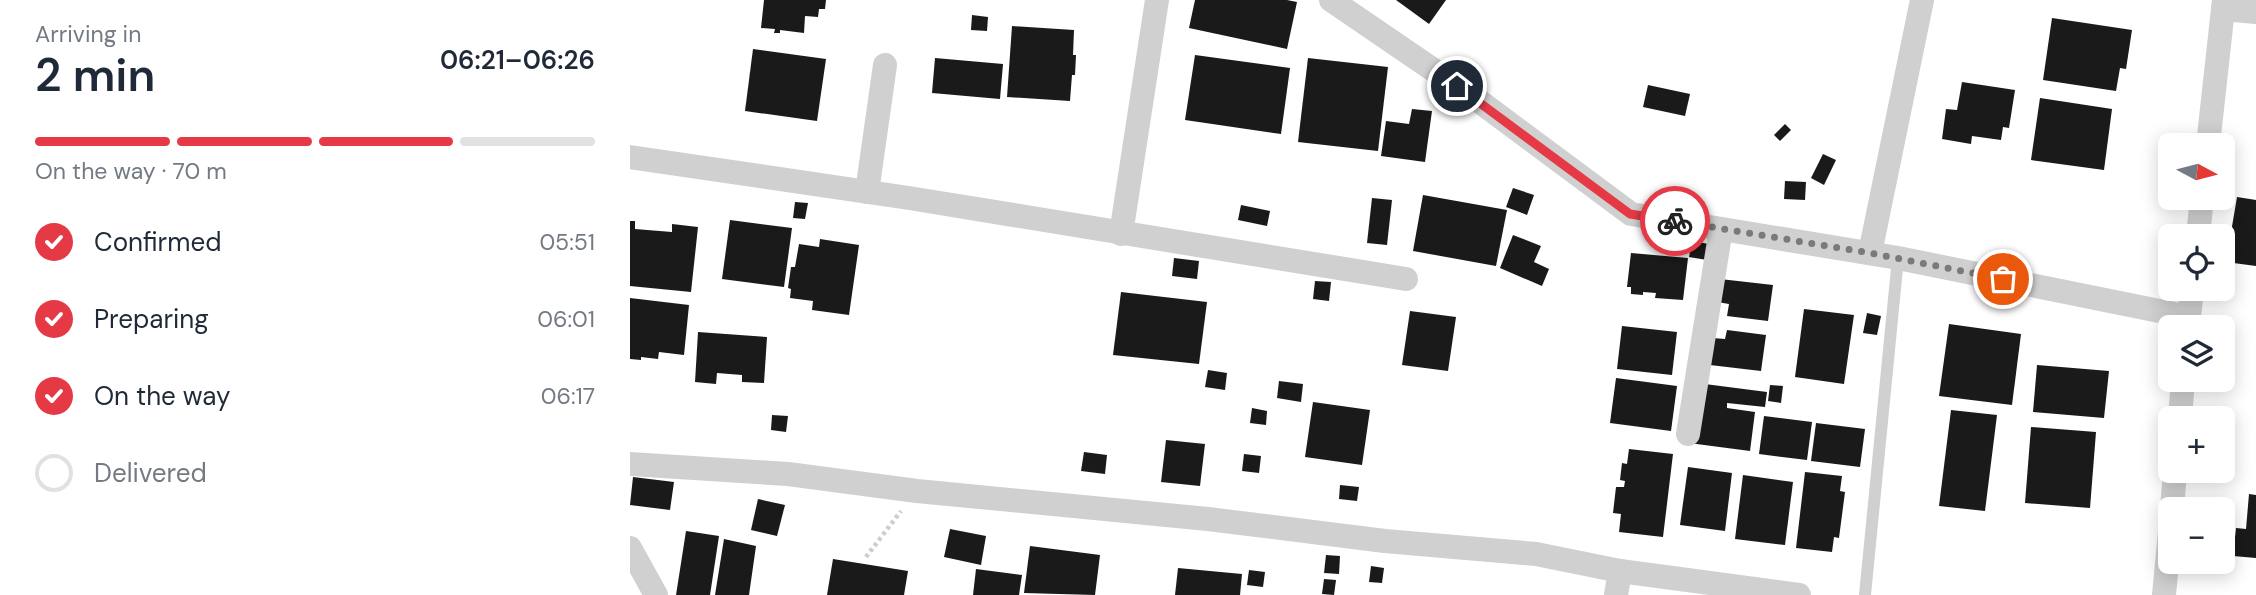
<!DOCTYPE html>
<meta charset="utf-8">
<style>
body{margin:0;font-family:"DM Sans",sans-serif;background:#f2f2f3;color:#1f2937;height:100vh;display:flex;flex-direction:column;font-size:26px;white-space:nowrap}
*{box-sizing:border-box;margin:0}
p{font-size:23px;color:#747a83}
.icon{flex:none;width:38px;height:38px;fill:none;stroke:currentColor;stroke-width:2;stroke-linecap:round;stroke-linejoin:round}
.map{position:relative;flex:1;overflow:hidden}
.details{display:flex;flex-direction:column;background:#fff;width:630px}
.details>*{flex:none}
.needle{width:46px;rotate:97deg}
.tools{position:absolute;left:1528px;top:133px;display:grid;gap:14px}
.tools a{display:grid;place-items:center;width:77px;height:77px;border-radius:10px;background:#fff;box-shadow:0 4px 18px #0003;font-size:35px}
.pin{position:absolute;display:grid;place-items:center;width:60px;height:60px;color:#fff;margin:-30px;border:4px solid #fff;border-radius:50%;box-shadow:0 2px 7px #0007}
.courier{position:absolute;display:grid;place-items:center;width:70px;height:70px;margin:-35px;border:5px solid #e63946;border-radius:50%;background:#fff;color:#222;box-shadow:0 2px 9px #0007}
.headline em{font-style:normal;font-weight:600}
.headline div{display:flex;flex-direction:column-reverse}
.headline{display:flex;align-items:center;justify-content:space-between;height:119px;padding:0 35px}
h1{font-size:46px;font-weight:600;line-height:52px}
.bar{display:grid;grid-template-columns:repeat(4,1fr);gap:10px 7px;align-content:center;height:84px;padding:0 35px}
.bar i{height:9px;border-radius:5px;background:#e0e1e3}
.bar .selected{background:#e63946}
.bar p{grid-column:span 4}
ol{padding:0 35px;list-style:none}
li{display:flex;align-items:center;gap:21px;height:77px}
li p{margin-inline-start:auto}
li .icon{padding:7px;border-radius:50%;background:#e63946;color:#fff;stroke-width:4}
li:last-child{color:#747a83}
li i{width:38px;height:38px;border:4px solid #e0e1e3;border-radius:50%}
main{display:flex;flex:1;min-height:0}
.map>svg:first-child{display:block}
</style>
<main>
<section class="details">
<div class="headline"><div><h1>2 min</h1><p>Arriving in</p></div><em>06:21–06:26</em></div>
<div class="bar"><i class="selected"></i><i class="selected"></i><i class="selected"></i><i></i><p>On the way · 70 m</p></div>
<ol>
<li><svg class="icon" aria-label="check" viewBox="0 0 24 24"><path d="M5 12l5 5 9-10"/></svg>Confirmed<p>05:51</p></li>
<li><svg class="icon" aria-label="check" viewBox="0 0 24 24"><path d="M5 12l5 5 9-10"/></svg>Preparing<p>06:01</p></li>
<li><svg class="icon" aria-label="check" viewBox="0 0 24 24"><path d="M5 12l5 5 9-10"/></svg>On the way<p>06:17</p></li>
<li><i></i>Delivered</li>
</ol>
</section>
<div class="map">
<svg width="1626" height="595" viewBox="0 0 1626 595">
<rect width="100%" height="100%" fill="#fff"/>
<g fill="#1a1a1a">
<path d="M 134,0 L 196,0 L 195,9 L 189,9 L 188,17 L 175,16 L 174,33 L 150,30 L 150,33 L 144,33 L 145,29 L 131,28 Z"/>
<path d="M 565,0 L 657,0 L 667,2 L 657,49 L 559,28 Z"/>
<path d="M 766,0 L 816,0 L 799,24 Z"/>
<path d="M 342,15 L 358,17 L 357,31 L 341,30 Z"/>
<path d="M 1422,18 L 1502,30 L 1496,69 L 1490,68 L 1486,91 L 1413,80 Z"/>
<path d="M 382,26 L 444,30 L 443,55 L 446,55 L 445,75 L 442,75 L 440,101 L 377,97 Z"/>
<path d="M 123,49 L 196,59 L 187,121 L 115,111 Z"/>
<path d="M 565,55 L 660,68 L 651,134 L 555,120 Z"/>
<path d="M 305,58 L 373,64 L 370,99 L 302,93 Z"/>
<path d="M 678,58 L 758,67 L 748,151 L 668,142 Z"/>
<path d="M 1332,82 L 1385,90 L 1379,128 L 1373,127 L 1371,140 L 1342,136 L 1341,144 L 1312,139 L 1316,109 L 1327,110 Z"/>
<path d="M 1018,85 L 1060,94 L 1055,116 L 1013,107 Z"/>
<path d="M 1410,98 L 1482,109 L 1474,170 L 1401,160 Z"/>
<path d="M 782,109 L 802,111 L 795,162 L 751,156 L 756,121 L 779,124 Z"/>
<path d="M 1155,124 L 1161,130 L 1150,141 L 1144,135 Z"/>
<path d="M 1193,154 L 1206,160 L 1194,185 L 1181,178 Z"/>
<path d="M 1155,181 L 1176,182 L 1175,200 L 1154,199 Z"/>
<path d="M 883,188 L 904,195 L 897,215 L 876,207 Z"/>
<path d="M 793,195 L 877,210 L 866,266 L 783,251 Z"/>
<path d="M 1607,197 L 1626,200 L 1626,266 L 1596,262 Z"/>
<path d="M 742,198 L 762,200 L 757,245 L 737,243 Z"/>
<path d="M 165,202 L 178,203 L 175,219 L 163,218 Z"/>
<path d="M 611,205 L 640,211 L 637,226 L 608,220 Z"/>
<path d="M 100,220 L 162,228 L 154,287 L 92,279 Z"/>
<path d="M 0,221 L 5,221 L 5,229 L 42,232 L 42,224 L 68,227 L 61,292 L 0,286 Z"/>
<path d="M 883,235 L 911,246 L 904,262 L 919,269 L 912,286 L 870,268 Z"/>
<path d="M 190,239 L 229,245 L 219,315 L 182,310 L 183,301 L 160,298 L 161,289 L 158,288 L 161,267 L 165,267 L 169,244 L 189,247 Z"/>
<path d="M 1062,241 L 1085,245 L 1083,261 L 1059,257 Z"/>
<path d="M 1001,253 L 1058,258 L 1053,300 L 1025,298 L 1026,293 L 1013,292 L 1013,295 L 1001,294 L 1001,287 L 997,287 Z"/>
<path d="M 544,258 L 569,261 L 567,279 L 542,276 Z"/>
<path d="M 1090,279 L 1143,285 L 1138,321 L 1097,316 L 1099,304 L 1087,302 Z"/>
<path d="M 685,281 L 701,282 L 699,301 L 683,299 Z"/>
<path d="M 491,292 L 577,302 L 569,364 L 483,355 Z"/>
<path d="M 0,298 L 59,305 L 54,355 L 29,352 L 28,359 L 11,357 L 11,360 L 0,359 Z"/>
<path d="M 1174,309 L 1224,315 L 1214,384 L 1165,377 Z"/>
<path d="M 780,311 L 826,317 L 818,371 L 772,365 Z"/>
<path d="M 1237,313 L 1251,316 L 1247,335 L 1233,333 Z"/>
<path d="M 1319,324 L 1391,334 L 1382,405 L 1309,396 Z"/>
<path d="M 992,326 L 1047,332 L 1042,375 L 987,369 Z"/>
<path d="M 1097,330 L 1136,335 L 1131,371 L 1080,365 L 1083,338 L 1095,339 Z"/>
<path d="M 68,332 L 137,337 L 134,383 L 112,382 L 112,375 L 87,373 L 86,384 L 65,382 Z"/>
<path d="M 1407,365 L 1479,371 L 1474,418 L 1403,412 Z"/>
<path d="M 578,370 L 597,373 L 595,390 L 575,387 Z"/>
<path d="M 986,378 L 1047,386 L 1041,431 L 980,423 Z"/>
<path d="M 649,381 L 673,384 L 671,402 L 647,398 Z"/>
<path d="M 1067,383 L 1137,392 L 1135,407 L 1097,403 L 1097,408 L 1125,412 L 1120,451 L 1059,443 Z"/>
<path d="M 1140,385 L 1153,386 L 1151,403 L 1138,401 Z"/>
<path d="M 683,402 L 740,410 L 732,465 L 675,457 Z"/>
<path d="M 622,408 L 637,411 L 636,425 L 620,423 Z"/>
<path d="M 1321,410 L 1367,415 L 1355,511 L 1309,506 Z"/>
<path d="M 142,415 L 158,416 L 156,432 L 141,430 Z"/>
<path d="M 1134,416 L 1182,422 L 1177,460 L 1129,454 Z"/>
<path d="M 1186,423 L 1235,429 L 1230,467 L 1181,461 Z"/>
<path d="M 1401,427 L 1466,432 L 1460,508 L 1395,503 Z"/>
<path d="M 536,440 L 575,444 L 570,486 L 531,482 Z"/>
<path d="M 999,449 L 1043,454 L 1033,537 L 989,532 L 991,514 L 983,513 L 986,487 L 994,487 L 995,481 L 990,480 L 992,463 L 997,464 Z"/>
<path d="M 454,452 L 477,455 L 475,474 L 451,471 Z"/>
<path d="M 614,454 L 631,456 L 629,473 L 612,471 Z"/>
<path d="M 1058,467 L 1102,473 L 1095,531 L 1050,525 Z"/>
<path d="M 1175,472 L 1212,476 L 1210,491 L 1215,492 L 1209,538 L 1204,537 L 1202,552 L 1166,548 Z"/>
<path d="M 1113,475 L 1163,482 L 1155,545 L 1105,539 Z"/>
<path d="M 3,477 L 44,482 L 40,510 L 0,505 Z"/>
<path d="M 710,485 L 729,487 L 727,501 L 709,499 Z"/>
<path d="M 1619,494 L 1626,495 L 1626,558 L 1603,556 L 1606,528 L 1616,529 Z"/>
<path d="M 128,499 L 155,505 L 147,536 L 121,530 Z"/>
<path d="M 320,529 L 356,536 L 351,565 L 314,557 Z"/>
<path d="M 56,531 L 89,536 L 80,595 L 46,595 Z"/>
<path d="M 94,539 L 126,546 L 119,595 L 85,595 Z"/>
<path d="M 400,546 L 470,555 L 465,595 L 394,593 Z"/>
<path d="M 696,555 L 710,556 L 709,574 L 694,573 Z"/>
<path d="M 203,559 L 278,571 L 274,595 L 197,595 Z"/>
<path d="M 741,566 L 754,568 L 752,583 L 739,582 Z"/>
<path d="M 548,568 L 612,574 L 610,595 L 545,595 Z"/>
<path d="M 346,569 L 392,575 L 389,595 L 343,595 Z"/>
<path d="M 619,570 L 635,572 L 633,587 L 617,585 Z"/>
<path d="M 694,579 L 706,580 L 704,595 L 692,594 Z"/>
</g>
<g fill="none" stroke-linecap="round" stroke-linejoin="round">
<path stroke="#cdcdcd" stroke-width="4.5" stroke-dasharray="3.5 3.5" stroke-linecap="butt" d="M 236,557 L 271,511"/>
<path stroke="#d0d0d0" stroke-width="12" d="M 1235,595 L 1268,258"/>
<g stroke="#d0d0d0" stroke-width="24">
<path d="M 701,0 L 849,101 L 1001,214 L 1268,258 L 1559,317"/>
<path d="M 1593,9 L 1626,12"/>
<path d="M 1578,145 L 1594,0"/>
<path d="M 0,157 L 279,198 L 776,279"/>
<path d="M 237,192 L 255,65"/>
<path d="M 491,234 L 527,0"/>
<path d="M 1568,236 L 1572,198"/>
<path d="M 1240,253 L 1292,0"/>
<path d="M 1558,327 L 1562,289"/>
<path d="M 1550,418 L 1553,380"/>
<path d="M 1058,434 L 1091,229"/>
<path d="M 0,464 L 158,474 L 287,491 L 578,519 L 755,541 L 906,554 L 990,571 L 1169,595"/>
<path d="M 1542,509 L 1545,471"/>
<path d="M 0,548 L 26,595"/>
<path d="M 986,595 L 990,571"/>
<path d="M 1534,595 L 1540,532"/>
</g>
</g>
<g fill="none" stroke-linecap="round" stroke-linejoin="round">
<path stroke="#7a7a7a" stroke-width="7" stroke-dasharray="0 12.6" d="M 1045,221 L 1240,253 L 1373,279"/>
<path stroke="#e63946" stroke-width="9" d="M 827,86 L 1000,214 L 1045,221"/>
</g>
</svg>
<div class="tools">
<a><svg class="needle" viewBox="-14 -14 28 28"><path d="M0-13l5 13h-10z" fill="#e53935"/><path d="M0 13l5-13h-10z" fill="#747a83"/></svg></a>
<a><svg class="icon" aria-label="locate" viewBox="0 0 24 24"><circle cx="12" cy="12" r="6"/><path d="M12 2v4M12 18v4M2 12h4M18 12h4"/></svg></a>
<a><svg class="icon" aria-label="layers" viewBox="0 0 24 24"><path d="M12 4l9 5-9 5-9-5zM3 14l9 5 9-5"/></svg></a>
<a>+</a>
<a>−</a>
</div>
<div class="pin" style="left:1373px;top:279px;background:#ea580c"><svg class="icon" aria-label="bag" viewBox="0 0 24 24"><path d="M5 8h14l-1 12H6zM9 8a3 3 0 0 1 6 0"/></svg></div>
<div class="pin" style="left:827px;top:86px;background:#1f2937"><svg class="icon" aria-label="home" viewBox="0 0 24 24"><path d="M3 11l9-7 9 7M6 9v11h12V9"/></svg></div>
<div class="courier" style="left:1045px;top:221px"><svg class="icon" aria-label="bike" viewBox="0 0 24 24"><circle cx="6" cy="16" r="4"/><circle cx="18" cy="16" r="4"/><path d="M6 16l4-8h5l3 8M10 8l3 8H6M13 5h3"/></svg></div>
</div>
</main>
